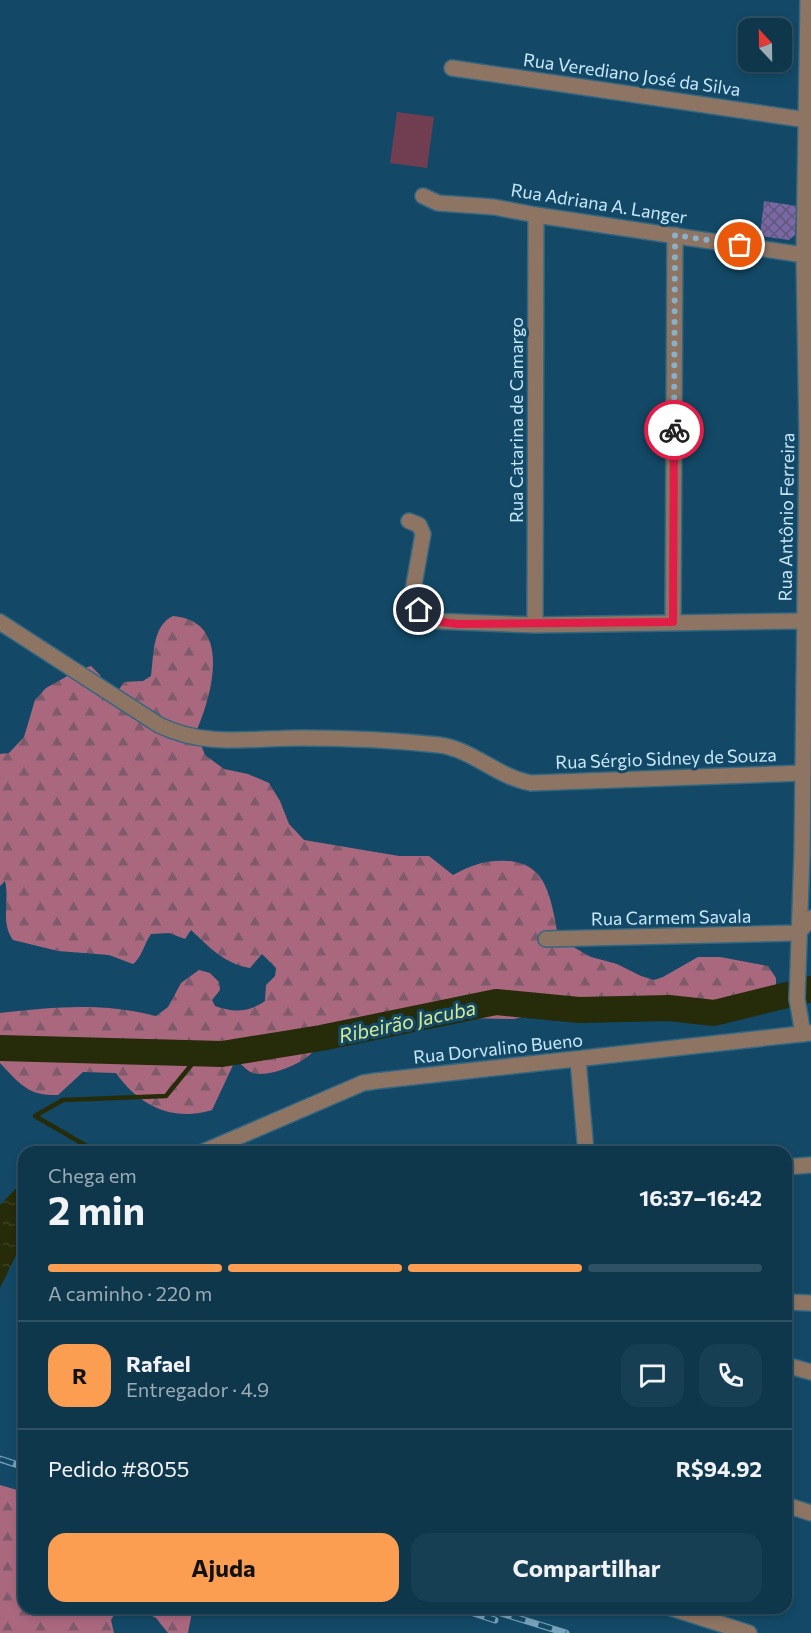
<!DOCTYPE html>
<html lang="pt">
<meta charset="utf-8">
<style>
body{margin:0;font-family:Commissioner,sans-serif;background:#173f53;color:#f1f3f6;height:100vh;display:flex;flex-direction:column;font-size:22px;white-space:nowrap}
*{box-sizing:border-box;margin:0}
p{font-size:20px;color:#9bacb5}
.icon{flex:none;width:33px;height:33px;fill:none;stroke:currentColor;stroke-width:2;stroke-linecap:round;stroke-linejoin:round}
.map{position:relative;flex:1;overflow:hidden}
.details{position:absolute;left:18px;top:1146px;width:774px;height:468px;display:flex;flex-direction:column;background:#0e374c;border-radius:18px;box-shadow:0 3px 9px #0003,0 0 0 2px #2e5164}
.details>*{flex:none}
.needle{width:39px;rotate:338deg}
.controls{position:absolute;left:738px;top:18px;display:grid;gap:12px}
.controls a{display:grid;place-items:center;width:54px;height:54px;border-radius:12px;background:#0e374c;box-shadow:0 3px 9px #0003,0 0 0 2px #2e5164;font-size:30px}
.pin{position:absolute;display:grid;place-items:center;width:51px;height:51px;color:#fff;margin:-26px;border:3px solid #fff;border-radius:50%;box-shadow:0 2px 6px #0007}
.courier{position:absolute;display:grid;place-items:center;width:60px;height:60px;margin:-30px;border:4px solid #e11d48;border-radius:50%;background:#fff;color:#222;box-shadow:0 2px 8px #0007}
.summary em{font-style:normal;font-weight:700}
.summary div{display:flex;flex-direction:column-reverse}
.summary{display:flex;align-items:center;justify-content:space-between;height:102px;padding:0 30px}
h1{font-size:39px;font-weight:700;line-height:45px}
.bar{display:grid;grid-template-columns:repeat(4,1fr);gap:9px 6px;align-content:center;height:72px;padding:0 30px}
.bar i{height:8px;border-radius:4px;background:#2e5164}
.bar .active{background:#fb9e51}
.bar p{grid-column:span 4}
.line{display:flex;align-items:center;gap:15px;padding:0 30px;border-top:2px solid #2e5164}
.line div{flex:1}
.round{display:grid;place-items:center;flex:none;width:63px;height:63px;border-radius:18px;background:#173f53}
.primary-button{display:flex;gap:12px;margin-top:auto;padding:12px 30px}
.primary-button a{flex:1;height:69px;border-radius:18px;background:#fb9e51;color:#111;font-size:24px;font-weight:700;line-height:69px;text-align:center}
.primary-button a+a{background:#173f53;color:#f1f3f6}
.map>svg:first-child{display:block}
</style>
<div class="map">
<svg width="811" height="1633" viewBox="0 0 811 1633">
<defs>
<pattern id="forest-firs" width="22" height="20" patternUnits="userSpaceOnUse" patternTransform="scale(1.5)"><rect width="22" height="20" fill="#aa687f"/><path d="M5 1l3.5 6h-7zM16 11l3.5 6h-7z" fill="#7e5a6b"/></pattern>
<pattern id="water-ripples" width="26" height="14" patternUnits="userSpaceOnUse" patternTransform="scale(1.5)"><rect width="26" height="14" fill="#262b09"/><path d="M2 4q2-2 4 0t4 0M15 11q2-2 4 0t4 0" fill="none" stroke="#3a4022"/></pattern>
<pattern id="building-cross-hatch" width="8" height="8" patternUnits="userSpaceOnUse" patternTransform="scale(1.5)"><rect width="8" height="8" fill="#7a67a3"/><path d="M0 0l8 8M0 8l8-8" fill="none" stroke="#5e587c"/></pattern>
</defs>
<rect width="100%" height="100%" fill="#134966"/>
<path fill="#713d50" d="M 397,112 L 434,117 L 427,168 L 390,163 Z"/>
<g fill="url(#forest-firs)">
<path d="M 173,616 C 233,621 212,695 196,732 L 205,755 L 224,769 L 248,774 L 269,783 L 280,801 L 289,824 L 304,840 L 399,856 L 429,856 L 453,875 C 472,865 485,860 507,861 C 550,863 551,904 559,939 L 591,957 L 617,964 L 641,976 L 654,980 L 663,977 L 698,957 L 720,957 L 768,966 L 776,978 L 776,988 C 753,1014 692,1000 660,1004 C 644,1006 627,1016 612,1022 L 585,1010 L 572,1009 L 566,1018 L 539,1013 L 514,1019 L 417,1017 L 376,1024 L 318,1046 C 307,1062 278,1074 259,1074 C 250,1074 245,1068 239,1062 L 234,1063 L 212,1110 C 173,1122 139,1106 116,1073 L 83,1072 L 58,1095 C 28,1096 20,1084 0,1063 L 0,1013 C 55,1007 101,1002 156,1016 L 168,1007 L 181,983 L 199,970 L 210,973 L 219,982 L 220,990 L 212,1000 L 215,1006 C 234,1013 249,1012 265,1001 L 266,985 L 275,976 L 276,968 L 262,954 L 250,968 C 225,964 209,947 191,930 L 185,939 L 169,933 L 151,934 C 145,942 141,959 133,964 L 109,955 L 58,951 L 13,940 C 0,922 10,901 5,881 L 0,886 L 0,754 L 9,753 L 24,737 L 35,700 L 46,688 L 78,670 L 91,666 L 100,675 L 112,700 L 124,682 L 143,681 L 151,676 C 154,655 152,626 173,616 Z"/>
<path d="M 0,1485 L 24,1492 L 24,1608 L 118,1608 L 111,1620 L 114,1633 L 0,1633 Z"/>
<path d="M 136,1608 L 199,1608 L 192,1612 L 188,1633 L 168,1633 L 156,1618 Z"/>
</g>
<path fill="url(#water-ripples)" d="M 24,1180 L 24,1239 L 0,1288 L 0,1205 Z"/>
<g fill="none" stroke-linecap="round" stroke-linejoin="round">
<path stroke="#262b09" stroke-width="4.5" d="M 97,1152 L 35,1116 L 63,1100 L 166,1096 L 201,1053"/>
<path stroke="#262b09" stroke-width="26" d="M 0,1048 L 222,1054 L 321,1038 L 496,1002 L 579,1010 L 669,1008 L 714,1013 L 811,989"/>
</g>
<path fill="url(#building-cross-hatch)" d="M 764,201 L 797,206 L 795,235 L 789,240 L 760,236 Z"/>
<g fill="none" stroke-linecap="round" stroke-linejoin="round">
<defs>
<g id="minor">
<path d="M 452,68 L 807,120"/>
<path d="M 423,196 L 438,203 L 494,207 L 536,215 L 804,255"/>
<path d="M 409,521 L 419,525 L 423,534 L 413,590 L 419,610 L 433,621 L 535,625 L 803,621"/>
<path d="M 0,622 L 159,725 C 206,748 251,738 302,738 C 346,738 394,740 439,745 C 472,749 497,777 531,783 L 803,773"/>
<path d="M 673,622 L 675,235"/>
<path d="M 535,625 L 536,215"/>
<path d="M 546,939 L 798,933 L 811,918"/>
<path d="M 803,1034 L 797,999 L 802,853 L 807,437 L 804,255 L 808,0"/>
<path d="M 578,1060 L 586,1152"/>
<path d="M 203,1152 L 363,1083 L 376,1081 L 810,1033"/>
<path d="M 786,1167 L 811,1165"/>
<path d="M 786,1302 L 811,1303"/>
<path d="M 786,1365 L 811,1372"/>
<path d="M 786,1505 L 811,1513"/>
<path d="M 671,1608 L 749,1633"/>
</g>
</defs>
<use href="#minor" stroke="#336681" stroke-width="18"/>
<use href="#minor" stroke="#8e7563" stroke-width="15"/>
<defs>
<g id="rail">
<path d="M 0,1459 L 24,1467"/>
<path d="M 458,1608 L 495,1620"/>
<path d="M 485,1608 L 566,1633"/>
</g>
</defs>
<use href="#rail" stroke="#77a2bb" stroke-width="7"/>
<use href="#rail" stroke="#134966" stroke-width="4.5" stroke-dasharray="14" stroke-linecap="butt"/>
</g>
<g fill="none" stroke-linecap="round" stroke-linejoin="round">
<path stroke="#88b0c9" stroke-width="6" stroke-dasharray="0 10.8" d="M 674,430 L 675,235 L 740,245"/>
<path stroke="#e11d48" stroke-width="8" d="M 419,610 L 433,621 L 457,624 L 673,622 L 674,430"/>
</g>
<g text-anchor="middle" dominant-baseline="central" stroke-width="6" stroke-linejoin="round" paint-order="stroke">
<g font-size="18" fill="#c7e8fe" stroke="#134966">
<text transform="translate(632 74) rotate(8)">Rua Verediano José da Silva</text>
<text transform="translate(599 203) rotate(9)">Rua Adriana A. Langer</text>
<text transform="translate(516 420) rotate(-90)">Rua Catarina de Camargo</text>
<text transform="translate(786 517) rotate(-89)">Rua Antônio Ferreira</text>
<text transform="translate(666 758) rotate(-2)">Rua Sérgio Sidney de Souza</text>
<text transform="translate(671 917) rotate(-1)">Rua Carmem Savala</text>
<text transform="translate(498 1048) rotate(-6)">Rua Dorvalino Bueno</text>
</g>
<g font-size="20" font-style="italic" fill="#d8ea8d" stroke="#134966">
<text transform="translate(407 1021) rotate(-12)">Ribeirão Jacuba</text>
</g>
</g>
</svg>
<div class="controls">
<a><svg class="needle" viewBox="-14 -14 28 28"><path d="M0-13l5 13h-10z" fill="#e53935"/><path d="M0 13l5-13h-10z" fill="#9bacb5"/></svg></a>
</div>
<div class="pin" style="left:740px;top:245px;background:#ea580c"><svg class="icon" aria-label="bag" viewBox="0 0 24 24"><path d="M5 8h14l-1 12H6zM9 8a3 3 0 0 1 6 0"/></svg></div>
<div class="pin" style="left:419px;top:610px;background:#1f2937"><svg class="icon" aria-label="home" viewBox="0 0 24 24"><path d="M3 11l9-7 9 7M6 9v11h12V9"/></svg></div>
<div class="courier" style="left:674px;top:430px"><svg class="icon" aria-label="bike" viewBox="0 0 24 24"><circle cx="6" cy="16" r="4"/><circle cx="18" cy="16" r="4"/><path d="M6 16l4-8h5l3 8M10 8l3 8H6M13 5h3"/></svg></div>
<section class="details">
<div class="summary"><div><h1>2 min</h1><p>Chega em</p></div><em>16:37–16:42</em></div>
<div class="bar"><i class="active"></i><i class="active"></i><i class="active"></i><i></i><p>A caminho · 220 m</p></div>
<div class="line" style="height:108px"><b class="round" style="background:#fb9e51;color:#111">R</b><div><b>Rafael</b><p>Entregador · 4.9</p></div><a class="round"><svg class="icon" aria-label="chat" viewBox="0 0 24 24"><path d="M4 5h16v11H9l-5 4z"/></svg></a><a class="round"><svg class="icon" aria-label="phone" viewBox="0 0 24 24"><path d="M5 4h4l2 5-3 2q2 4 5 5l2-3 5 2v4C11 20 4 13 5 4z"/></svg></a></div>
<div class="line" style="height:78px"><div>Pedido #8055</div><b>R$94.92</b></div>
<div class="primary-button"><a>Ajuda</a><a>Compartilhar</a></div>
</section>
</div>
